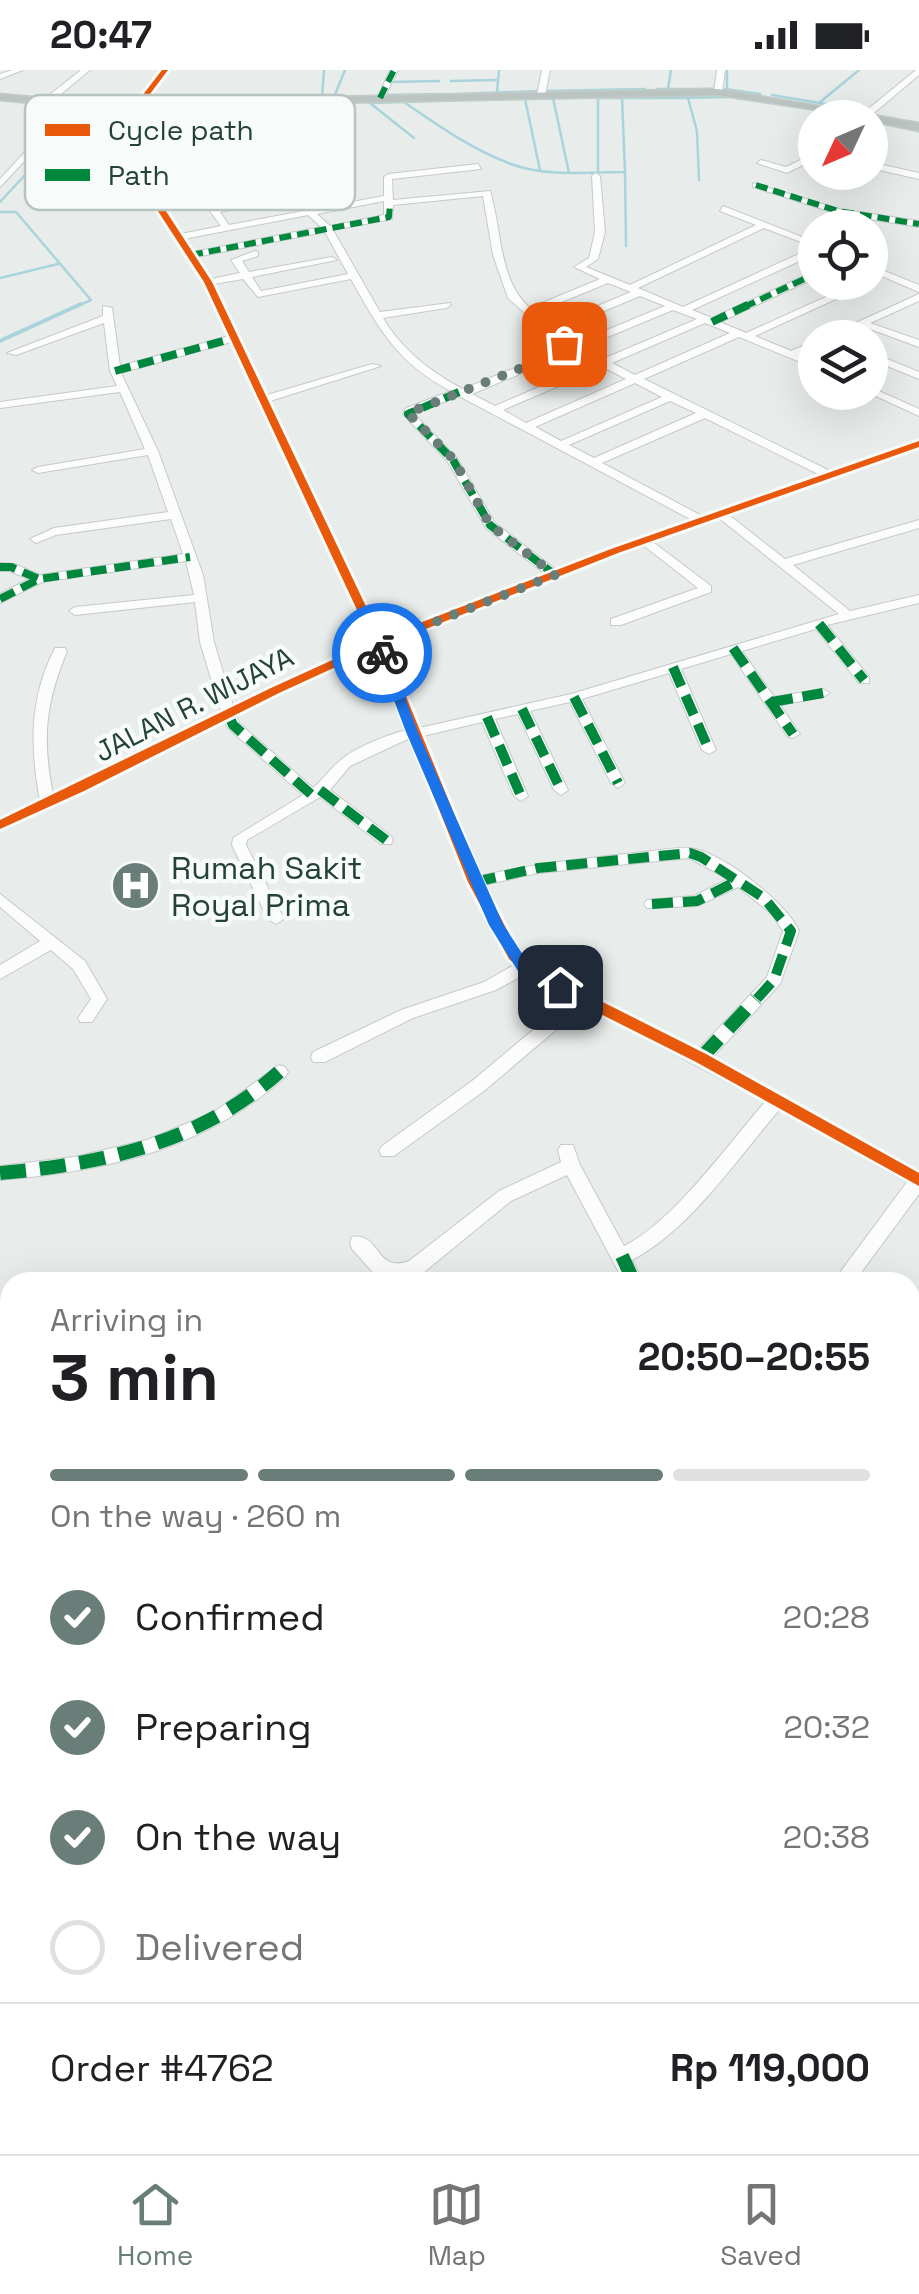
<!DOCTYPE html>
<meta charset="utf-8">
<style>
body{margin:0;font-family:"Space Grotesk",sans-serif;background:#f2f2f2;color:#202124;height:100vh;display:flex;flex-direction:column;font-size:38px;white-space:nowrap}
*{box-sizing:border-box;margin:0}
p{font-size:32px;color:#757577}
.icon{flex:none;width:55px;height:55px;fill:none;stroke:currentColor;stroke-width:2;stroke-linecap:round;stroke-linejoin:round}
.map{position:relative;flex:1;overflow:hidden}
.panel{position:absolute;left:0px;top:1202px;width:920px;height:882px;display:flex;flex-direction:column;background:#fff;border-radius:30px 30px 0 0;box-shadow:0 10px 40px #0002}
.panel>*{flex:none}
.needle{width:65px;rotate:226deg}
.tools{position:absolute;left:798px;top:30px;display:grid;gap:20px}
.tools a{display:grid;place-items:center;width:90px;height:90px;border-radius:50%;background:#fff;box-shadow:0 10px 40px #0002;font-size:50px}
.pin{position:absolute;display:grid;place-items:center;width:85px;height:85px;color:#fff;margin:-42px;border-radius:20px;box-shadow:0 5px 15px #0006}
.courier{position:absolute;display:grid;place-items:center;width:100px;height:100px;margin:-50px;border:8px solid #1a73e8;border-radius:50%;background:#fff;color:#222;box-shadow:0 2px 12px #0007}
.summary em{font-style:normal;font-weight:800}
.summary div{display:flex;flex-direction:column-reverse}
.summary{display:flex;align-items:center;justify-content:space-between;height:170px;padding:0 50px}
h1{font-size:65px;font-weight:800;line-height:75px}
.bar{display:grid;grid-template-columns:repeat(4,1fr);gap:15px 10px;align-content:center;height:120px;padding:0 50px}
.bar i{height:12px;border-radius:8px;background:#e0e0e0}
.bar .selected{background:#697e78}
.bar p{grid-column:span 4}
.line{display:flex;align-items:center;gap:25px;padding:0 50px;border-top:2px solid #e0e0e0}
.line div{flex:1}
ol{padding:0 50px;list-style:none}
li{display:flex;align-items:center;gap:30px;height:110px}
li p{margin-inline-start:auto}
li .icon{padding:10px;border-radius:50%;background:#697e78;color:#fff;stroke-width:4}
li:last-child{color:#757577}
li i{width:55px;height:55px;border:5px solid #e0e0e0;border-radius:50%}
.status{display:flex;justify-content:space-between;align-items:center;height:70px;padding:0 50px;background:#fff;direction:ltr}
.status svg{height:28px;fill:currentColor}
.tab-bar{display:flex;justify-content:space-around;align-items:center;height:140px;border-top:2px solid #e0e0e0;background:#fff;font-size:28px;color:#757577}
.tab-bar a{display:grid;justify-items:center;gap:5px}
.tab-bar .selected{color:#697e78}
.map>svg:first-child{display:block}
</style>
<div class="status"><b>20:47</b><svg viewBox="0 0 49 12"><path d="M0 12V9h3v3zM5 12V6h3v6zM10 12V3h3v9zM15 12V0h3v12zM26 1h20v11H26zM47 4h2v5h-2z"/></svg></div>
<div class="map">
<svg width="919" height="2084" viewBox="0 0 919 2084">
<rect width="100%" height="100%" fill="#e8edeb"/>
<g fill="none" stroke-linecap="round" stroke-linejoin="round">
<g stroke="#a9d4db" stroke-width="2.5">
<path d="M 345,0 L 334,27 L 380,26"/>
<path d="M 727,0 L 727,20"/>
<path d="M 451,11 L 497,10"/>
<path d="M 390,12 L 439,11"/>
<path d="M 657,19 L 718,19"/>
<path d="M 668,19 L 671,0"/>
<path d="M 725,19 L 760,24"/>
<path d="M 545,21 L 645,19"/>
<path d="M 497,22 L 499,0"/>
<path d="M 456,24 L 540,21"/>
<path d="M 384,25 L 443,24"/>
<path d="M 772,25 L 831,35"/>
<path d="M 322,27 L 324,0"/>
<path d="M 548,28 L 553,28 L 569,103"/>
<path d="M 688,28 L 728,27"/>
<path d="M 521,29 L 525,29 L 540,100"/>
<path d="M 455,30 L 404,32 C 439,56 474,81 514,95 C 548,107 590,102 625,102 L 622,28 L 688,28 L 697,61 L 699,110"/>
<path d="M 404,32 L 370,33 L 414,68"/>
<path d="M 819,33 L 859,0"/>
<path d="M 843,38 L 868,40"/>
<path d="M 826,41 L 857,48"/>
<path d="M 874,45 L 896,49"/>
<path d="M 598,101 L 598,28 L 622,28"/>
<path d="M 625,102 L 626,176"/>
<path d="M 0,132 L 88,37"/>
<path d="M 0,142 L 16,142 L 91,230 L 76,237"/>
<path d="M 0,208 L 58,194"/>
</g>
<path stroke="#a9d4db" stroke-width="4" d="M 0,271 L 81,234"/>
<defs>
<g id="minor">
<path d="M 12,0 L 23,0 L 0,9 L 0,4 Z"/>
<path d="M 81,0 L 90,0 L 49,34 L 43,34 L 43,30 Z"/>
<path d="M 161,0 L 169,0 L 132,48 C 139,99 154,122 181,164 L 221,156 L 209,140 L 217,119 L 221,116 L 297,110 L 352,116 L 348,119 L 297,116 L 225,121 L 220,136 L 315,118 L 319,121 L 220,142 L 229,155 L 384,126 L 384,107 L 388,104 L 478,94 L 481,99 L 392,109 L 393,130 L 490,121 C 502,159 498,210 530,238 L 600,209 L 574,197 L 589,188 L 595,162 L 592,106 L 596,103 L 600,106 L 605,162 L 598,189 L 586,197 L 630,215 L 756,155 L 720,141 L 723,136 L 815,172 L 815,184 L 692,240 L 712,248 L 815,201 L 815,208 L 720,252 L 746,263 L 859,212 L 870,212 L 870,210 L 873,212 L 755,266 L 791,281 L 815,271 L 815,278 L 800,285 L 815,291 L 815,298 L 739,267 L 644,309 L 830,401 L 919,371 L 919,378 L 729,445 L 785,489 L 919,450 L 919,458 L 793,495 L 850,541 L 919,525 L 919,533 L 827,555 L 869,607 L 869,613 L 859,613 L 816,559 L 742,581 L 774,627 L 823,619 L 830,623 L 823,627 L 780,635 L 800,664 L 793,668 L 788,667 L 731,584 L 681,599 L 716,680 L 709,684 L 702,680 L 669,603 L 582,629 L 625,713 L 618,718 L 611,713 L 570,632 L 530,641 L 568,720 L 561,725 L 554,720 L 518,644 L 495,649 L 528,726 L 521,731 L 514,726 L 482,652 L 423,666 L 480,806 C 532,794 582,789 635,783 C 652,782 672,777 689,778 C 720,780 787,833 799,861 L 780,914 L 713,987 L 919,1101 L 919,1124 L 854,1212 L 833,1212 L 907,1112 L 779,1040 C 738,1088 689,1161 632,1190 L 643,1212 L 624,1212 L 567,1105 L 511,1131 L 423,1203 L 397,1212 L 377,1207 L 352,1179 L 350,1173 L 352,1167 C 381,1162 375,1204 409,1191 L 499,1121 L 561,1092 L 558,1080 L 561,1075 L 573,1075 L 580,1095 L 624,1176 C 674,1151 728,1074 765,1032 L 584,936 L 484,1021 L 394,1086 L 382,1086 L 379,1081 L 382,1076 L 472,1011 L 570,929 L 525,904 L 496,920 L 413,948 L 325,992 L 313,992 L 311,987 L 313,982 L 401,940 L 484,912 L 514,895 L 506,886 L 467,812 L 410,668 L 350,696 L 330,720 L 391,766 L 393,770 L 391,774 L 381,774 L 320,727 L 247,770 L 246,775 L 284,849 L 276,854 L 268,849 L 232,775 L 233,768 L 303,725 L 228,658 L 224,651 L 53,737 L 0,760 L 0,749 L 40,731 C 30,676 29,629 55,578 L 65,578 L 67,581 C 45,635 42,668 53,725 L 221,642 L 200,572 L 195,532 L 75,545 L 69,541 L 75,537 L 194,525 L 186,491 L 42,512 L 0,533 L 0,524 L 29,509 L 9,501 L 0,501 L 0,493 L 15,494 L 40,505 L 183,484 L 171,449 L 56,465 L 36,473 L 30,469 L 54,458 L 168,442 L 148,385 L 38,403 L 32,400 L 38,397 L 145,379 L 120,322 L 0,338 L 0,332 L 117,316 L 110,301 L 104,253 L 16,285 L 7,283 L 103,246 L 103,236 L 112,238 L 120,296 L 229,266 L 203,212 L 141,115 L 128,78 L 124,48 ZM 483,126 L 493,185 L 508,228 L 564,278 L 463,319 C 432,303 401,279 383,248 L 446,238 L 451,235 L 450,233 L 380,242 L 333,160 L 392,149 L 393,135 ZM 384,131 L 384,145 L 330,156 L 317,144 ZM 308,145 L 321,157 L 193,182 L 184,169 ZM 764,158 L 814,177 L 683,237 L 638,218 ZM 325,162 L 348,204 L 261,221 L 252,207 L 337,190 L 332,187 L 249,202 L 242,191 L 258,186 L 258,182 L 255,181 L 231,190 L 240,203 L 211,209 L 196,187 ZM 243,209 L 258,227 L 351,209 C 379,259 397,293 451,321 L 406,338 L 403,344 L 448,392 L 486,458 L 544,503 L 382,567 L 270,331 L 381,296 L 372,294 L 267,325 L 214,214 ZM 608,213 L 631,222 L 550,256 L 535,243 ZM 640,226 L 665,236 L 573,274 L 556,261 ZM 673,240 L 697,249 L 603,289 L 581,278 ZM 705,253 L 730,263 L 635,305 L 612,293 ZM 231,272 L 371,572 L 233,636 L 214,572 L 203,505 L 158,381 L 121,303 ZM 572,282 L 595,293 L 495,336 L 472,324 ZM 603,297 L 626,309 L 526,353 L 503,340 ZM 635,313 L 662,327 L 561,371 L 535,357 ZM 459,326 L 692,450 L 555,499 L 495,453 L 457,388 L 414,344 ZM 670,331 L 696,343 L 594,388 L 569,375 ZM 705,348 L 820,405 L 702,446 L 602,393 ZM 719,448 L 839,544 L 571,624 L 419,658 L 386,575 L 643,475 L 698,518 L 611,549 L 611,555 L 621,555 L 711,522 L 711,516 L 653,472 ZM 374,580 L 407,660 C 389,664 354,678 341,690 C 331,697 324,709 313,718 L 239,653 L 236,645 ZM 689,788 L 728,809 L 694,826 L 647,830 L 644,834 L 647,838 L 697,836 L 738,817 L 772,844 L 783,861 L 767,907 L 699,979 L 544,902 L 520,882 L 484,815 L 538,803 Z"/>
<path d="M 390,0 L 398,0 L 383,30 L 377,30 Z"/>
<path d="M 542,0 L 550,0 L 545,25 L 541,27 L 537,25 Z"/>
<path d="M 717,0 L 725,0 L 722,22 L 718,24 L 714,22 Z"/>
<path d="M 916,0 L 919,0 L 919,5 L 868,48 L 862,48 L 862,44 Z"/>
<path d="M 182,31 L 186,33 L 174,70 L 167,72 L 178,33 Z"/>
<path d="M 71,32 L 78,34 L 0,117 L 0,109 Z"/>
<path d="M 815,83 L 815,89 L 787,103 L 757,93 L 761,90 L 786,97 Z"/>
<path d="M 870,92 L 919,103 L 919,109 L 870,98 Z"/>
<path d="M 753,113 L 839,139 L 919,151 L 919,157 L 838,144 L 753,117 Z"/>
<path d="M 870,195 L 919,215 L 919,222 L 870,201 Z"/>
<path d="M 919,224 L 919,231 L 870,253 L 919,270 L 919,277 L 862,256 L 837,268 L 825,267 Z"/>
<path d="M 870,282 L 919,302 L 919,309 L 870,289 Z"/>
<path d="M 870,317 L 919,339 L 919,346 L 867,322 L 870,322 Z"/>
<path d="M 0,824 L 85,891 L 107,929 L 92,952 L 80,952 L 78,948 L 91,929 L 73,899 L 51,880 L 0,909 L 0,895 L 40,871 L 0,837 Z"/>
<path d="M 279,995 L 285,997 L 288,1002 L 285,1007 C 203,1080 107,1101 0,1110 L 0,1096 L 74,1087 L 147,1070 L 214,1042 Z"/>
<path d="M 0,1319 L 7,1322 L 10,1328 L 10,1411 L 3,1408 L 0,1402 Z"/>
<path d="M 10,1573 L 10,1595 L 0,1598 L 0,1576 Z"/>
<path d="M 910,1592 L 919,1596 L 919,1624 L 910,1620 Z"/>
<path d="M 10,1738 L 10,1765 L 0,1769 L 0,1742 Z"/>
<path d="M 910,1748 L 919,1752 L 919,1782 L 910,1778 Z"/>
<path d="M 919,1809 L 919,1836 L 910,1839 L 910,1812 Z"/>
<path d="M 910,1972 L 919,1976 L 919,2012 L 910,2009 Z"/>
<path d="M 257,2075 L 287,2075 L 291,2084 L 261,2084 Z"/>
<path d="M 516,2075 L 553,2075 L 549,2084 L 512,2084 Z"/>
<path d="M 729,2075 L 757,2075 L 761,2084 L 733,2084 Z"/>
</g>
<path id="highway" d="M 718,19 L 919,53 L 919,61 L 870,51 L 870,48 L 718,25 L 138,37 L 74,37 L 0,30 L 0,24 L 74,31 L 138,31 Z"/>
</defs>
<use href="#minor" stroke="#c5cac8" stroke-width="2"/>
<use href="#highway" stroke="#c3ccc9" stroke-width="3"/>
<use href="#minor" fill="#fcfcfc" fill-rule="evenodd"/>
<use href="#highway" fill="#bcc4c2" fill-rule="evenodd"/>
<g stroke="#00873e" stroke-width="6" stroke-dasharray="12 6" stroke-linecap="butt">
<path d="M 380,28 L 394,0"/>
<path d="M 756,115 L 838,141 L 919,154"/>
<path d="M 191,185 L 389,147 L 390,133"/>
<path d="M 744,237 L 815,204"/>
</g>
<g stroke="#00873e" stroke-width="8" stroke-dasharray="16 8" stroke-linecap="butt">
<path d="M 712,252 L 750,234"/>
<path d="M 115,301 L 234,268"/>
<path d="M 459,322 L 408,344 L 453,390 L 490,455 L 555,505"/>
<path d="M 0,497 L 11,497 L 39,509"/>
<path d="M 0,529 L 39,509 L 190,487"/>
</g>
<g stroke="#00873e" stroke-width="10" stroke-dasharray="21 10" stroke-linecap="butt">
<path d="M 819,554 L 864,610"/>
<path d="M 733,578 L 793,664"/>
<path d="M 673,597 L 709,680"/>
<path d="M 574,627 L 618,713"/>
<path d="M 772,632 L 823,623"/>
<path d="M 522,639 L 561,720"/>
<path d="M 229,646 L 233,655 L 313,726"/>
<path d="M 487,647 L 521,726"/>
<path d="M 320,720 L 386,770"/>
<path d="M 475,812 L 538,798 L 690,783 L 701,787 L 764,828 L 791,861 L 774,910 L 754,932"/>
<path d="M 652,834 L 697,831 L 737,811"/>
</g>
<g stroke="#00873e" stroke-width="14" stroke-dasharray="26 14" stroke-linecap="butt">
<path d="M 701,988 L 756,929"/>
<path d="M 0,1103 C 103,1094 200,1073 279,1002"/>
<path d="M 622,1186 L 634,1212"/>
<path d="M 0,1328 L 10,1401"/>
</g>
<g stroke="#00873e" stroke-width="18" stroke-dasharray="34 18" stroke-linecap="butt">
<path d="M 0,1587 L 10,1584"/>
<path d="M 0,1757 L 10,1750"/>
</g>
<defs>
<path id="cycleway" d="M 162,0 L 168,0 L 132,48 L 136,78 L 149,115 L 212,212 L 381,568 L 611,479 L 919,371 L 919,377 L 618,483 L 385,575 L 482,812 L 519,883 L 543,902 L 706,984 L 919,1103 L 919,1116 L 696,992 L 533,910 L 509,889 L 468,812 L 375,579 L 279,623 L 84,721 L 0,759 L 0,750 L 271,618 L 372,572 L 204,212 L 141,115 L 128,78 L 125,48 Z"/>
</defs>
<use href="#cycleway" stroke="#f7fbf9" stroke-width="6"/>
<use href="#cycleway" fill="#e8590c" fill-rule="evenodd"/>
</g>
<path fill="#1a73e8" d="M 382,579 L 388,583 L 418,662 L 503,854 L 529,894 L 566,913 L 566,921 L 555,921 L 518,901 L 489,855 L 406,662 L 376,583 Z"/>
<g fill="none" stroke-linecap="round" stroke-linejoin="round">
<path stroke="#697e78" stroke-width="10" stroke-dasharray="0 18" d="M 382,583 L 379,574 L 555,505 L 490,455 L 454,390 L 408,343 L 572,278 L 564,274"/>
</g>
<defs>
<symbol id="hospital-disc" viewBox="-11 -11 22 22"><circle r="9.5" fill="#697e78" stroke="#f7fbf9"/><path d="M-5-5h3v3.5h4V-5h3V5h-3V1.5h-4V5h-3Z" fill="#fff"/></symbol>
</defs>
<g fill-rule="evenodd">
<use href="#hospital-disc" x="108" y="788" width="55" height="55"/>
</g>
<g text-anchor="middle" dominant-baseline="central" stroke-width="9" stroke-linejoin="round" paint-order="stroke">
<g font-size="28" fill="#24423a" stroke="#f7fbf9">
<text transform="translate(194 634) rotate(-27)">JALAN R. WIJAYA</text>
</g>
<g font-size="32" fill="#24423a" stroke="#f7fbf9" text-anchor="start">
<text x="171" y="798">Rumah Sakit<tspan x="171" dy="37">Royal Prima</tspan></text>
</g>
</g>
<rect x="25" y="25" width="330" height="115" rx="15" fill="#f7fbf9" stroke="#b8c4c0" stroke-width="2.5"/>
<rect x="45" y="54" width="45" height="12" fill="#e8590c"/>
<rect x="45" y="99" width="45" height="12" fill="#00873e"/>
<g font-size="28" fill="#24423a">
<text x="108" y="70">Cycle path</text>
<text x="108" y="115">Path</text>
</g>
</svg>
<div class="tools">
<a><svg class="needle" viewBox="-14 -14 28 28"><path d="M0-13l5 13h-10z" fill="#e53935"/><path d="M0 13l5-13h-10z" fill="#757577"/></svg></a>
<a><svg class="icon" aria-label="locate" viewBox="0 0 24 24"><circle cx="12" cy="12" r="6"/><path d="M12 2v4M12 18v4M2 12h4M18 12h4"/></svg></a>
<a><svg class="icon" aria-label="layers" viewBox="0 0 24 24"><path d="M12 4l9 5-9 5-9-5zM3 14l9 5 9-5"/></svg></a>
</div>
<div class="pin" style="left:564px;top:274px;background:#ea580c"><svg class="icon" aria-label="bag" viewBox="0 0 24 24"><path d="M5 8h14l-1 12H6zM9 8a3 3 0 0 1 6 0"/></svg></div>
<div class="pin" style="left:560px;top:917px;background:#1f2937"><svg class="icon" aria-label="home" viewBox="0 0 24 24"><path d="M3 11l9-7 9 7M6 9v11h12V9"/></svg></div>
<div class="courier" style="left:382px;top:583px"><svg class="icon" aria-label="bike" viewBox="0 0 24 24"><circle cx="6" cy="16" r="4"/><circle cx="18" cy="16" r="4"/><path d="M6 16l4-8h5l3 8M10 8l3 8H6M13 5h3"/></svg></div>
<section class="panel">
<div class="summary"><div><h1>3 min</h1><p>Arriving in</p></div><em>20:50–20:55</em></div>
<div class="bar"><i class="selected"></i><i class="selected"></i><i class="selected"></i><i></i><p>On the way · 260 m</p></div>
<ol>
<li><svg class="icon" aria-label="check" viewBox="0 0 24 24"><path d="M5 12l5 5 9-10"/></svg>Confirmed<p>20:28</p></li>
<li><svg class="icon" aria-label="check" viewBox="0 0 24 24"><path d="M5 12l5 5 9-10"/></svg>Preparing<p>20:32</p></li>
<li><svg class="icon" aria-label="check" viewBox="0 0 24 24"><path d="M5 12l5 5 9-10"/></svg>On the way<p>20:38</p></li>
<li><i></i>Delivered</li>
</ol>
<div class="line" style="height:130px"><div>Order #4762</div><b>Rp 119,000</b></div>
</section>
</div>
<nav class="tab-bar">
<a class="selected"><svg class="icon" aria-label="home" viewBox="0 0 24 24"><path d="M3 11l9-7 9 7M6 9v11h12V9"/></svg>Home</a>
<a><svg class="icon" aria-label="map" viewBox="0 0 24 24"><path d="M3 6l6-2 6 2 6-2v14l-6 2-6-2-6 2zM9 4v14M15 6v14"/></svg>Map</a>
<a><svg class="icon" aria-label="saved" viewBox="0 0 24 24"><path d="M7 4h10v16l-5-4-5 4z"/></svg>Saved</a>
</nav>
